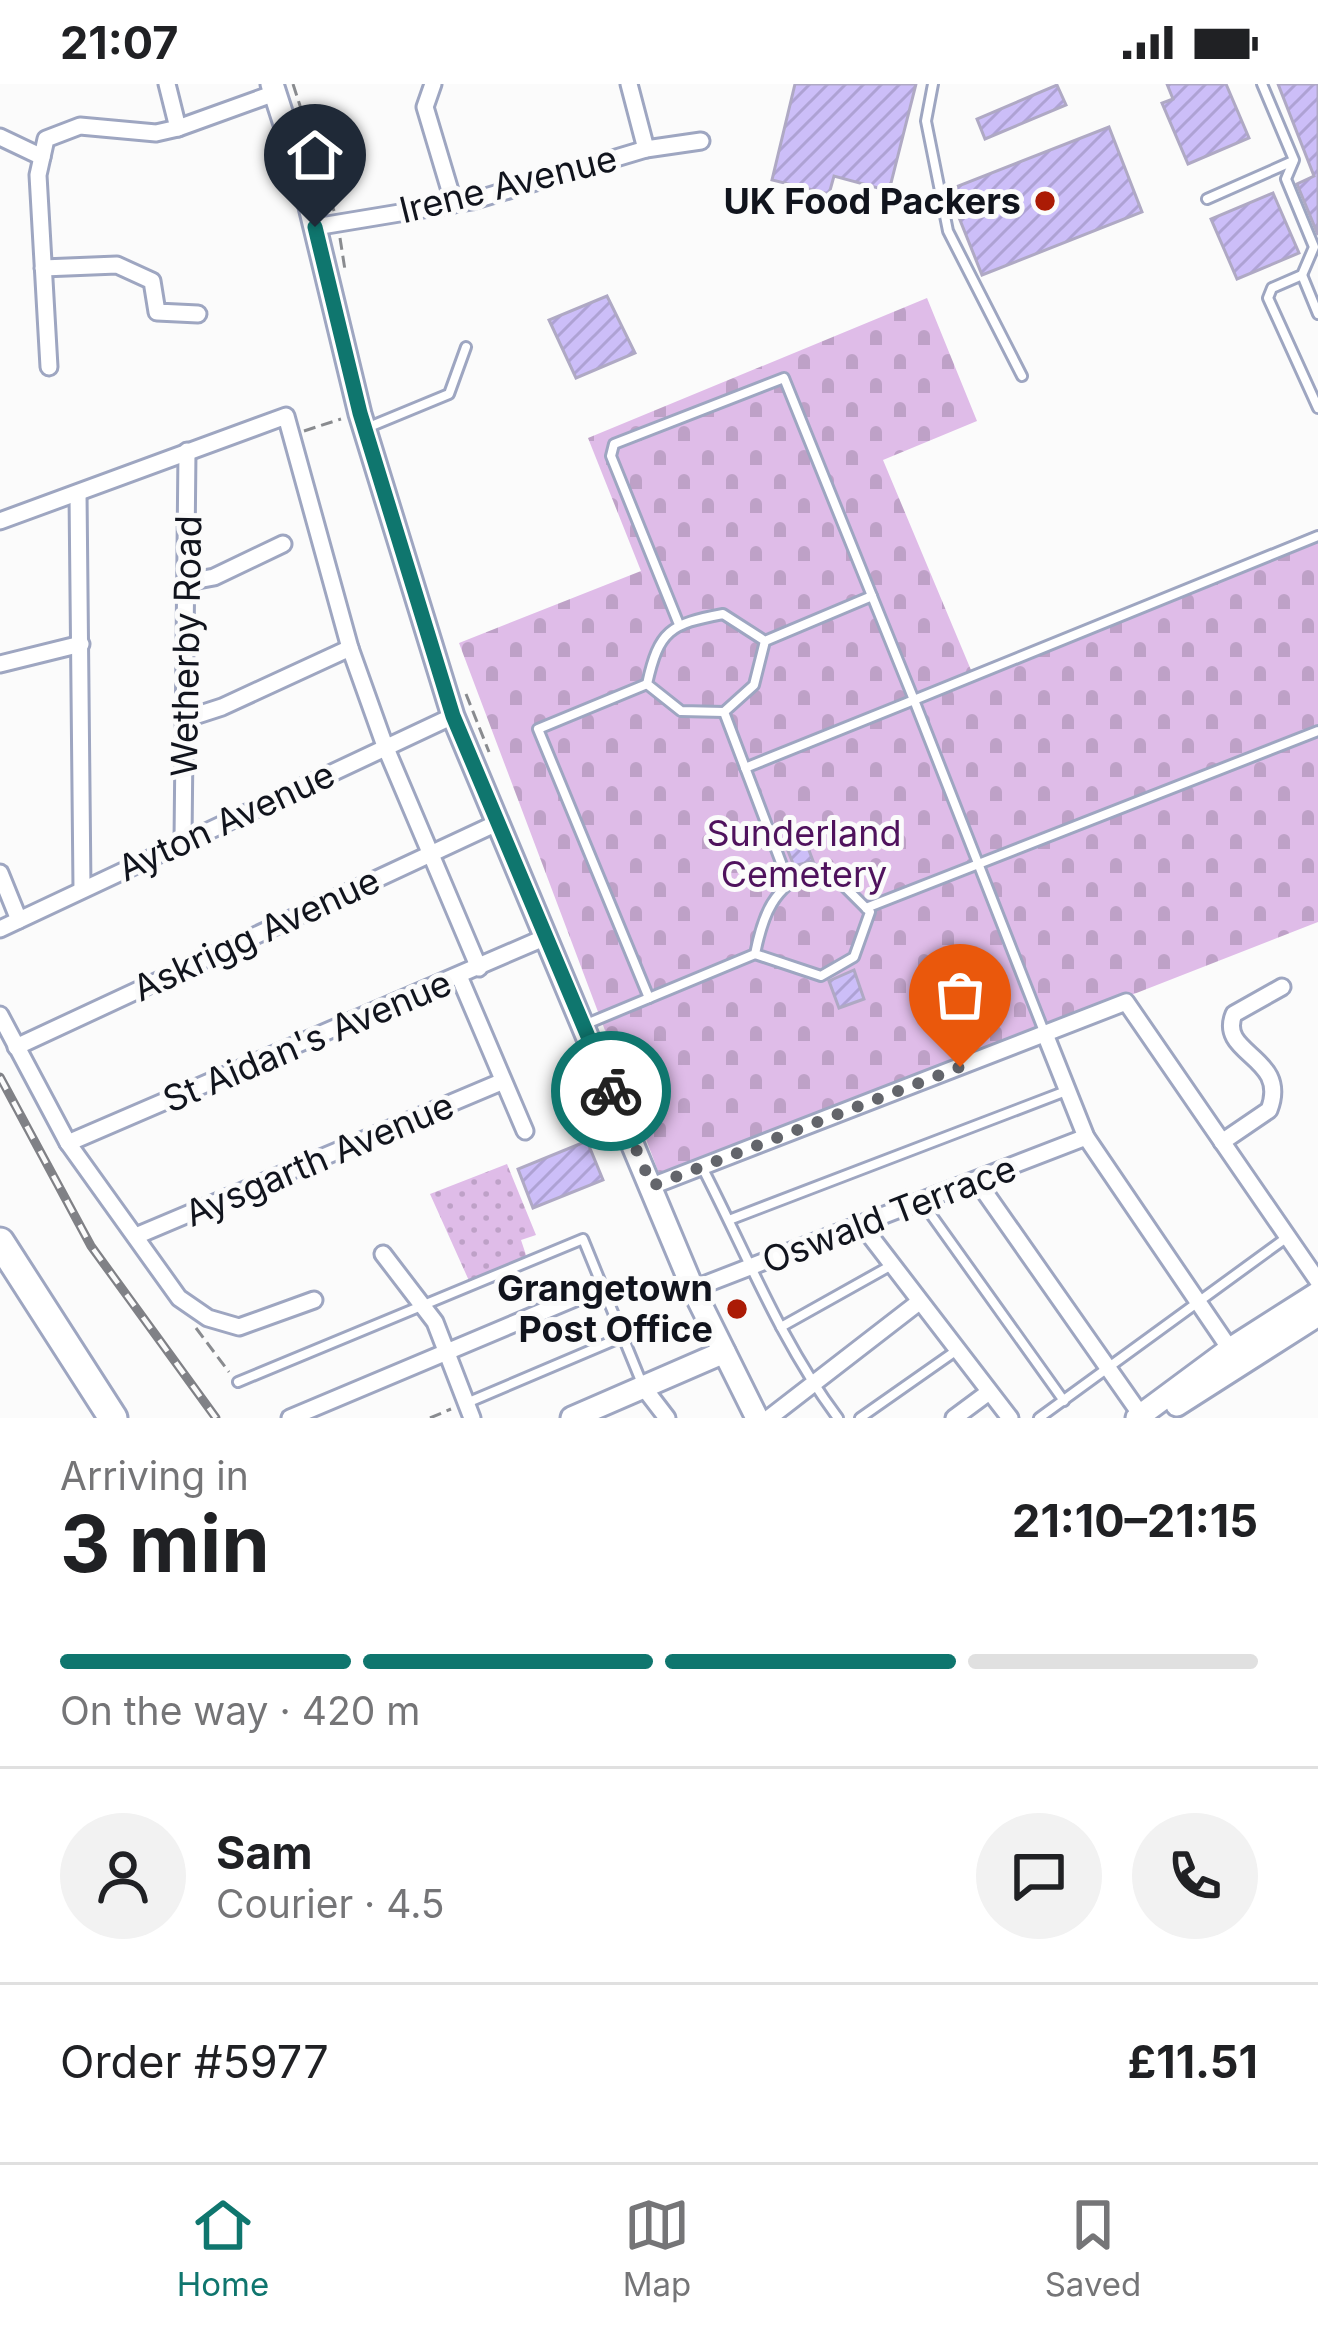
<!DOCTYPE html>
<meta charset="utf-8">
<style>
body{margin:0;font-family:Inter,sans-serif;background:#f2f2f2;color:#202124;height:100vh;display:flex;flex-direction:column;font-size:45px;white-space:nowrap}
*{box-sizing:border-box;margin:0}
p{font-size:39px;color:#757577}
.icon{flex:none;width:66px;height:66px;fill:none;stroke:currentColor;stroke-width:2;stroke-linecap:round;stroke-linejoin:round}
.map{position:relative;height:1334px;overflow:hidden}
.panel{display:flex;flex-direction:column;background:#fff;flex:1}
.panel>*{flex:none}
.pin{position:absolute;display:grid;place-items:center;width:102px;height:102px;color:#fff;margin:-123px -51px;border-radius:50% 50% 50% 0;rotate:-45deg;box-shadow:0 0 12px #0007}
.pin .icon{rotate:45deg}
.courier{position:absolute;display:grid;place-items:center;width:120px;height:120px;margin:-60px;border:9px solid #0f766e;border-radius:50%;background:#fff;color:#222;box-shadow:0 3px 15px #0007}
.summary em{font-style:normal;font-weight:700}
.summary div{display:flex;flex-direction:column-reverse}
.summary{display:flex;align-items:center;justify-content:space-between;height:204px;padding:0 60px}
h1{font-size:78px;font-weight:700;line-height:90px}
.bar{display:grid;grid-template-columns:repeat(4,1fr);gap:18px 12px;align-content:center;height:144px;padding:0 60px}
.bar i{height:15px;border-radius:9px;background:#e0e0e0}
.bar .current{background:#0f766e}
.bar p{grid-column:span 4}
.line{display:flex;align-items:center;gap:30px;padding:0 60px;border-top:3px solid #e0e0e0}
.line div{flex:1}
.round{display:grid;place-items:center;flex:none;width:126px;height:126px;border-radius:63px;background:#f2f2f2}
.status{display:flex;justify-content:space-between;align-items:center;height:84px;padding:0 60px;background:#fff;direction:ltr}
.status svg{height:33px;fill:currentColor}
.tab-bar{display:flex;justify-content:space-around;align-items:center;height:168px;border-top:3px solid #e0e0e0;background:#fff;font-size:33px;color:#757577}
.tab-bar a{display:grid;justify-items:center;gap:6px}
.tab-bar .current{color:#0f766e}
.map>svg:first-child{display:block}
</style>
<div class="status"><b>21:07</b><svg viewBox="0 0 49 12"><path d="M0 12V9h3v3zM5 12V6h3v6zM10 12V3h3v9zM15 12V0h3v12zM26 1h20v11H26zM47 4h2v5h-2z"/></svg></div>
<div class="map">
<svg width="1318" height="1334" viewBox="0 0 1318 1334">
<defs>
<pattern id="cemetery-stones" width="16" height="16" patternUnits="userSpaceOnUse" patternTransform="scale(3)"><rect width="16" height="16" fill="#dfbce8"/><path d="M2 7V4a2 2 0 0 1 4 0v3zM10 15v-3a2 2 0 0 1 4 0v3z" fill="#bea1c7"/></pattern>
<pattern id="garden-dots" width="8" height="8" patternUnits="userSpaceOnUse" patternTransform="scale(3)"><rect width="8" height="8" fill="#dfbce8"/><path d="M2 2h.1M6 6h.1" fill="none" stroke="#bea1c7" stroke-width="1.8" stroke-linecap="round"/></pattern>
<pattern id="building-hatch" width="6" height="6" patternUnits="userSpaceOnUse" patternTransform="scale(3)"><rect width="6" height="6" fill="#ccbef8"/><path d="M-1 1l2-2M0 6l6-6M5 7l2-2" fill="none" stroke="#aea2d4"/></pattern>
</defs>
<rect width="100%" height="100%" fill="#fbfbfb"/>
<path fill="url(#cemetery-stones)" d="M 927,214 L 977,337 L 883,376 L 971,586 L 1318,445 L 1318,838 L 661,1095 L 459,559 L 641,487 L 588,354 Z"/>
<path fill="url(#garden-dots)" d="M 507,1080 L 536,1151 L 521,1156 L 527,1174 L 470,1199 L 430,1110 Z"/>
<g fill="url(#building-hatch)" stroke="#afa9c4" stroke-width="3">
<path d="M 795,0 L 916,0 L 889,107 L 834,92 L 829,110 L 772,96 Z"/>
<path d="M 1167,0 L 1226,0 L 1249,54 L 1188,80 L 1162,19 L 1173,15 Z"/>
<path d="M 1278,0 L 1318,0 L 1318,151 L 1297,100 L 1314,92 Z"/>
<path d="M 1057,1 L 1066,21 L 985,55 L 977,35 Z"/>
<path d="M 1109,43 L 1142,128 L 982,191 L 948,106 Z"/>
<path d="M 1273,109 L 1299,169 L 1237,195 L 1211,135 Z"/>
<path d="M 607,212 L 635,269 L 576,294 L 549,236 Z"/>
<path d="M 804,753 L 813,777 L 794,782 L 786,762 Z"/>
<path d="M 854,886 L 864,915 L 839,924 L 829,897 Z"/>
<path d="M 587,1057 L 603,1096 L 533,1124 L 518,1085 Z"/>
</g>
<g fill="none" stroke-linecap="round" stroke-linejoin="round">
<defs>
<g id="lane">
<path d="M 933,0 L 926,37 L 948,147 L 1022,292"/>
<path d="M 1262,0 L 1294,76 L 1286,95 L 1314,163 L 1302,191 L 1272,204 L 1268,214 L 1318,324"/>
<path d="M 1207,115 L 1293,77"/>
<path d="M 1302,191 L 1318,230"/>
<path d="M 369,343 L 449,310 L 466,263"/>
<path d="M 678,538 L 611,372 L 614,360 L 784,294 L 872,512"/>
<path d="M 647,600 L 538,645 L 649,914"/>
<path d="M 724,628 L 788,797"/>
<path d="M 745,684 L 914,616 L 872,512 L 765,557 L 754,601 L 724,628 L 681,627 L 647,600 C 659,546 670,540 723,530 L 765,557"/>
<path d="M 866,824 L 1318,647"/>
<path d="M 584,941 L 755,870 L 821,892 L 854,873 L 870,828 L 834,792 L 812,785 C 773,804 763,830 755,870"/>
<path d="M 1045,950 L 914,616 L 1318,452"/>
<path d="M 702,1083 C 746,1168 780,1257 838,1334"/>
<path d="M 922,1118 L 1064,1317"/>
<path d="M 729,1136 L 1066,1007"/>
<path d="M 781,1243 L 890,1182"/>
<path d="M 238,1298 L 583,1155 L 643,1302"/>
<path d="M 469,1318 L 622,1253"/>
<path d="M 860,1334 L 957,1266"/>
<path d="M 1039,1334 L 1286,1154"/>
</g>
<g id="street">
<path d="M 167,0 L 178,44"/>
<path d="M 433,0 L 425,23 L 454,120"/>
<path d="M 629,0 L 646,65"/>
<path d="M 0,53 L 42,73"/>
<path d="M 315,143 L 472,117 L 646,65 L 701,57"/>
<path d="M 43,184 L 117,181 L 152,197 L 157,228 L 198,230"/>
<path d="M 49,283 L 38,91 L 46,55 L 80,42 L 156,49 L 178,44 L 275,9"/>
<path d="M 78,409 L 82,804"/>
<path d="M 0,437 L 286,332 L 350,564 L 385,662 L 479,884"/>
<path d="M 187,498 L 214,493 L 283,460"/>
<path d="M 0,580 L 81,560"/>
<path d="M 185,635 L 222,623 L 350,564"/>
<path d="M 183,758 L 187,367"/>
<path d="M 0,789 L 19,836"/>
<path d="M 0,845 L 453,632"/>
<path d="M 459,892 L 525,1047"/>
<path d="M 0,931 L 68,1059 L 179,1214 L 208,1234 L 239,1243 L 314,1216"/>
<path d="M 1045,950 L 1086,1053 L 1230,1265"/>
<path d="M 16,963 L 497,739"/>
<path d="M 1222,1058 L 1269,1026 C 1290,972 1217,971 1234,930 L 1282,903"/>
<path d="M 68,1059 L 546,853"/>
<path d="M 977,1097 L 1141,1331"/>
<path d="M 652,1102 L 1126,918 L 1318,1197"/>
<path d="M 861,1140 L 1010,1334"/>
<path d="M 136,1152 L 501,998"/>
<path d="M 383,1170 L 435,1238 L 472,1334"/>
<path d="M 693,1205 L 1086,1053"/>
<path d="M 644,1304 L 667,1334"/>
<path d="M 290,1334 L 601,1203"/>
<path d="M 769,1334 L 919,1218"/>
<path d="M 954,1334 L 989,1308"/>
</g>
<g id="secondary">
<path d="M 272,0 L 305,102 L 360,330 L 453,632 L 693,1205 L 757,1334"/>
<path d="M 1177,1321 L 1318,1231"/>
<path d="M 572,1334 L 724,1268"/>
<path d="M 1137,1334 L 1230,1265 L 1318,1209"/>
</g>
<path id="highway" d="M 0,1158 L 113,1334"/>
</defs>
<use href="#lane" stroke="#9ea6c1" stroke-width="14"/>
<use href="#street" stroke="#9ea6c1" stroke-width="21"/>
<use href="#secondary" stroke="#9ea6c1" stroke-width="27"/>
<use href="#highway" stroke="#9ea6c1" stroke-width="33"/>
<g stroke="#898b8f" stroke-width="3" stroke-dasharray="12 6" stroke-linecap="butt">
<path d="M 293,0 L 334,127"/>
<path d="M 340,154 L 345,186"/>
<path d="M 304,347 L 341,335"/>
<path d="M 466,610 L 489,668"/>
<path d="M 196,1244 L 229,1288"/>
<path d="M 430,1334 L 451,1325"/>
</g>
<use href="#lane" stroke="#fff" stroke-width="8"/>
<use href="#street" stroke="#fff" stroke-width="15"/>
<use href="#secondary" stroke="#fff" stroke-width="21"/>
<use href="#highway" stroke="#fff" stroke-width="27"/>
<defs>
<path id="rail" d="M 0,993 L 91,1162 L 216,1334"/>
</defs>
<use href="#rail" stroke="#808186" stroke-width="9"/>
<use href="#rail" stroke="#fbfbfb" stroke-width="4.5" stroke-dasharray="14" stroke-linecap="butt"/>
</g>
<g fill="none" stroke-linecap="round" stroke-linejoin="round">
<path stroke="#63656b" stroke-width="12" stroke-dasharray="0 21.6" d="M 611,1007 L 652,1102 L 960,983"/>
<path stroke="#0f766e" stroke-width="15" d="M 315,143 L 360,329 L 453,632 L 611,1007"/>
</g>
<g fill="#ab1b05" stroke="#fbfbfb" stroke-width="4.5">
<circle cx="1045" cy="117" r="12"/>
<circle cx="737" cy="1225" r="12"/>
</g>
<g text-anchor="middle" dominant-baseline="central" stroke-width="10" stroke-linejoin="round" paint-order="stroke">
<g font-size="36" fill="#11141d" stroke="#fbfbfb">
<text transform="translate(508 100) rotate(-14)">Irene Avenue</text>
<text transform="translate(186 562) rotate(-89)">Wetherby Road</text>
<text transform="translate(226 737) rotate(-25)">Ayton Avenue</text>
<text transform="translate(256 850) rotate(-25)">Askrigg Avenue</text>
<text transform="translate(307 957) rotate(-23)">St Aidan's Avenue</text>
<text transform="translate(319 1075) rotate(-23)">Aysgarth Avenue</text>
<text transform="translate(889 1130) rotate(-21)">Oswald Terrace</text>
</g>
<g font-size="36" font-weight="bold" fill="#11141d" stroke="#fbfbfb" text-anchor="end">
<text x="1021" y="117">UK Food Packers</text>
<text x="713" y="1204">Grangetown<tspan x="713" dy="41">Post Office</tspan></text>
</g>
<g font-size="36" fill="#4f125d" stroke="#fbfbfb">
<text x="804" y="749">Sunderland<tspan x="804" dy="41">Cemetery</tspan></text>
</g>
</g>
</svg>
<div class="pin" style="left:960px;top:983px;background:#ea580c"><svg class="icon" aria-label="bag" viewBox="0 0 24 24"><path d="M5 8h14l-1 12H6zM9 8a3 3 0 0 1 6 0"/></svg></div>
<div class="pin" style="left:315px;top:143px;background:#1f2937"><svg class="icon" aria-label="home" viewBox="0 0 24 24"><path d="M3 11l9-7 9 7M6 9v11h12V9"/></svg></div>
<div class="courier" style="left:611px;top:1007px"><svg class="icon" aria-label="bike" viewBox="0 0 24 24"><circle cx="6" cy="16" r="4"/><circle cx="18" cy="16" r="4"/><path d="M6 16l4-8h5l3 8M10 8l3 8H6M13 5h3"/></svg></div>
</div>
<section class="panel">
<div class="summary"><div><h1>3 min</h1><p>Arriving in</p></div><em>21:10–21:15</em></div>
<div class="bar"><i class="current"></i><i class="current"></i><i class="current"></i><i></i><p>On the way · 420 m</p></div>
<div class="line" style="height:216px"><a class="round"><svg class="icon" aria-label="person" viewBox="0 0 24 24"><circle cx="12" cy="8" r="4"/><path d="M4 21q1-7 8-7t8 7"/></svg></a><div><b>Sam</b><p>Courier · 4.5</p></div><a class="round"><svg class="icon" aria-label="chat" viewBox="0 0 24 24"><path d="M4 5h16v11H9l-5 4z"/></svg></a><a class="round"><svg class="icon" aria-label="phone" viewBox="0 0 24 24"><path d="M5 4h4l2 5-3 2q2 4 5 5l2-3 5 2v4C11 20 4 13 5 4z"/></svg></a></div>
<div class="line" style="height:156px"><div>Order #5977</div><b>£11.51</b></div>
</section>
<nav class="tab-bar">
<a class="current"><svg class="icon" aria-label="home" viewBox="0 0 24 24"><path d="M3 11l9-7 9 7M6 9v11h12V9"/></svg>Home</a>
<a><svg class="icon" aria-label="map" viewBox="0 0 24 24"><path d="M3 6l6-2 6 2 6-2v14l-6 2-6-2-6 2zM9 4v14M15 6v14"/></svg>Map</a>
<a><svg class="icon" aria-label="saved" viewBox="0 0 24 24"><path d="M7 4h10v16l-5-4-5 4z"/></svg>Saved</a>
</nav>
